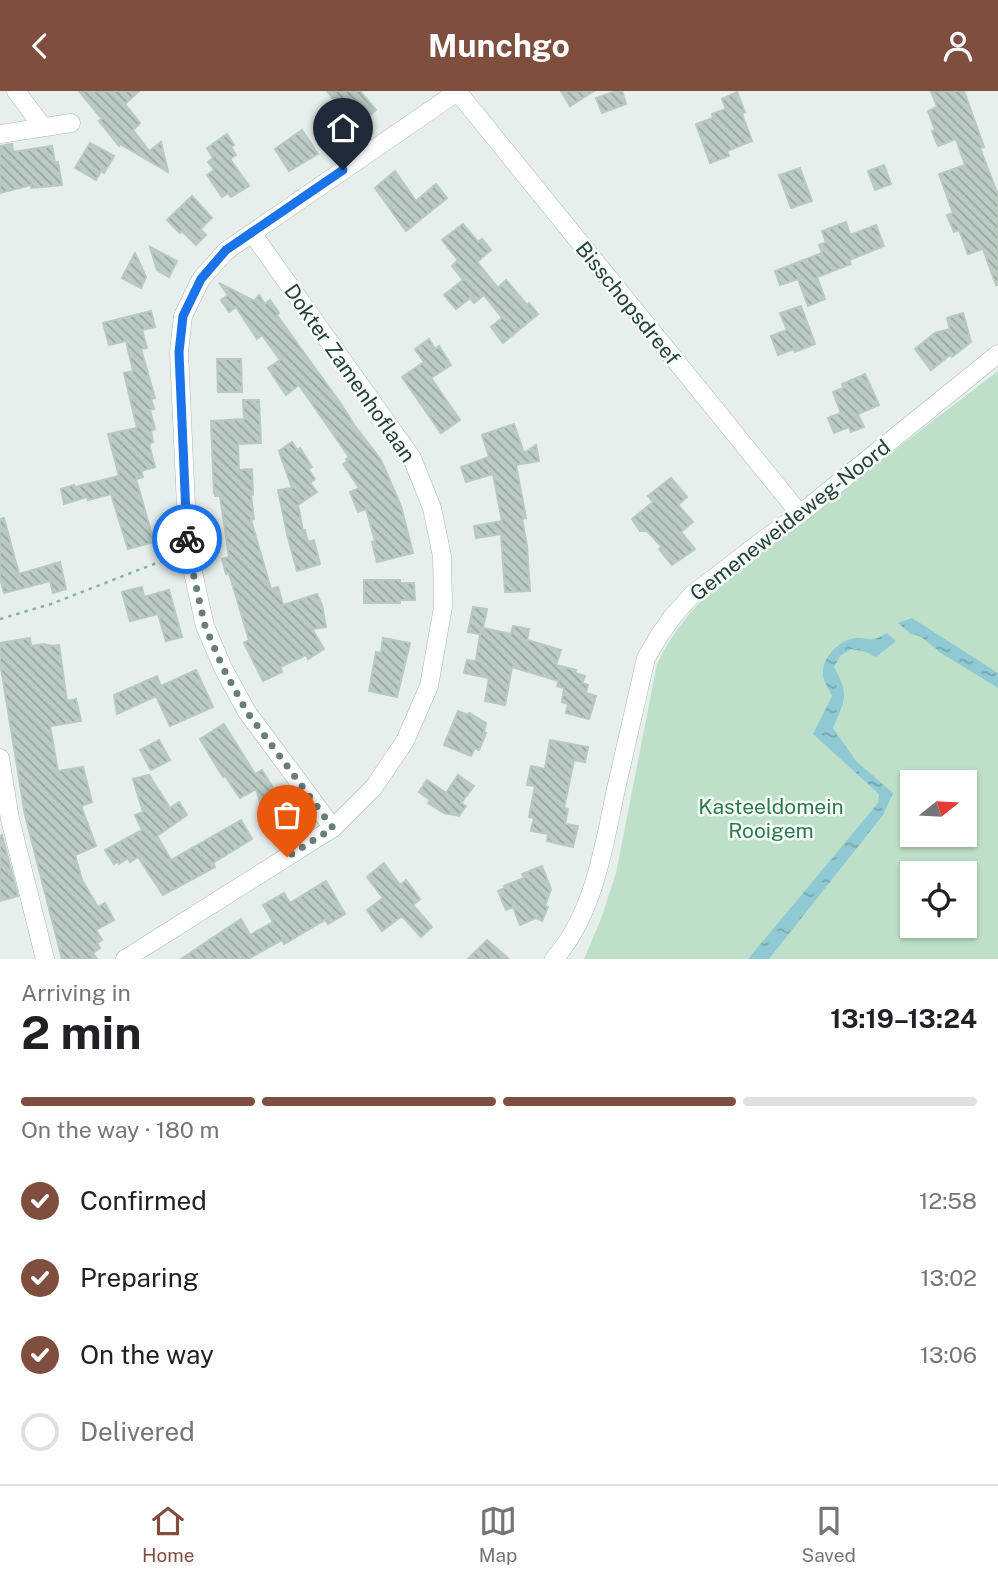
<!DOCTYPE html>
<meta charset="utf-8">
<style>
body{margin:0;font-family:"Public Sans",sans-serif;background:#f2f2f2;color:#202124;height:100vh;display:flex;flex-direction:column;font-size:26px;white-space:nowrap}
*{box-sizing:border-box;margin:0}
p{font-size:23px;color:#757577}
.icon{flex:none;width:38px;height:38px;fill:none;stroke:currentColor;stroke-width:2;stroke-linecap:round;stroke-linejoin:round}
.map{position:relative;height:868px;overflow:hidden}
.sheet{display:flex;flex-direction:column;background:#fff;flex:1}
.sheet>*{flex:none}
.needle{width:46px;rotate:72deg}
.fabs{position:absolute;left:900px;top:679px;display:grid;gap:14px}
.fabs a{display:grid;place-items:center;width:77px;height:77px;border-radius:0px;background:#fff;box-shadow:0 2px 5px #0004;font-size:35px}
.pin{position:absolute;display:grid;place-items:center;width:60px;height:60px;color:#fff;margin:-72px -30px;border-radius:50% 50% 50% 0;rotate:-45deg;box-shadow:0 0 7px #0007}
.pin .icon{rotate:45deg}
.courier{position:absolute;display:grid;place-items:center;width:70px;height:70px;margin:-35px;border:5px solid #1a73e8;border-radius:50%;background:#fff;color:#222;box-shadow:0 2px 9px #0007}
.head em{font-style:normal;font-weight:700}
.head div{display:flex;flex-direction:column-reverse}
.head{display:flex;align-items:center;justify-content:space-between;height:119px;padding:0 21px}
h1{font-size:46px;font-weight:700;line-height:52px}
.bar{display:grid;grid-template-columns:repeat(4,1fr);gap:10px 7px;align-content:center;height:84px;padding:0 21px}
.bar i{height:9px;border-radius:5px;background:#e0e0e0}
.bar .on{background:#7f4e3f}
.bar p{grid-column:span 4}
ol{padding:0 21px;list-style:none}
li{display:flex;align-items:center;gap:21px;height:77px}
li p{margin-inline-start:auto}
li .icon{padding:7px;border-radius:50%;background:#7f4e3f;color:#fff;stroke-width:4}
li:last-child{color:#757577}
li i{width:38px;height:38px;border:4px solid #e0e0e0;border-radius:50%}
header{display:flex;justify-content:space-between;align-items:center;height:91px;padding:0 21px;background:#7f4e3f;color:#fff;font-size:32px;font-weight:700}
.dock{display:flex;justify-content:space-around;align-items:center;height:98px;border-top:2px solid #e0e0e0;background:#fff;font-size:19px;color:#757577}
.dock a{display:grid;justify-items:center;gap:4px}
.dock .on{color:#7f4e3f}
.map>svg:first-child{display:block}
</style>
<header><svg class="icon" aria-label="back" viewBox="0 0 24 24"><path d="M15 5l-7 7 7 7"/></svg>Munchgo<svg class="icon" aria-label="person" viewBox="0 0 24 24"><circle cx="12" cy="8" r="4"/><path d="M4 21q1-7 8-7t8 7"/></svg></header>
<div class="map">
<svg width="998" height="868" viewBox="0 0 998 868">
<defs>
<pattern id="water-ripples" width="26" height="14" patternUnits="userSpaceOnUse" patternTransform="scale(1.75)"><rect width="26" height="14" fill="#8ec9d4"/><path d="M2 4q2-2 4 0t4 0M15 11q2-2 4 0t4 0" fill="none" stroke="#74a5ad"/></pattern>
<pattern id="building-back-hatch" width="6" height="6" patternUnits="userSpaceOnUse" patternTransform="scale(1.75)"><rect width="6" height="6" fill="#bbcac4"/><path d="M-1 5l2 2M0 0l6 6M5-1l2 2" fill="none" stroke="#98a6a0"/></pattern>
</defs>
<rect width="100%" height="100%" fill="#e6efeb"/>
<path fill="#bfe0c8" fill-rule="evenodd" d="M 998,280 L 998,868 L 584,868 L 601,828 L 616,782 L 657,573 C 672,543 690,519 715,497 ZM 912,691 L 964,691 L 964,744 L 912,744 ZM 912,782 L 964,782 L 964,835 L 912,835 Z"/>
<g fill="url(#water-ripples)">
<path d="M 912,527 L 998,582 L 998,597 L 941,562 L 920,545 L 911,543 L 898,532 Z"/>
<path d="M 887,542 L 896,550 L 876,566 L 866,561 L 851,558 L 840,565 L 834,576 C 850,605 845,608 833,637 L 856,670 L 893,702 L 883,724 L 769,868 L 748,868 L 878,712 L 879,703 L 813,643 L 832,605 C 829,599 824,591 823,585 C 821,569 836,552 851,548 C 868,543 866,555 887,542 Z"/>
</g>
<g fill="url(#building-back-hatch)" stroke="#b8c9c2" stroke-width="2">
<path d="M 79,0 L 139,0 L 125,13 L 140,32 L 133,39 L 149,60 L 161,51 L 168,81 L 120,53 L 119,55 L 99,30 L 102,28 Z"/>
<path d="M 327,0 L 360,0 L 376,19 L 357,35 L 352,29 L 349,31 L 340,20 L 342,19 Z"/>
<path d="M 561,0 L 594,0 L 570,15 Z"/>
<path d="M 616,0 L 622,0 L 626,13 L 602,22 L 596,7 Z"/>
<path d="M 931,0 L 964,0 L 984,56 L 980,57 L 998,104 L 998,194 L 996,194 L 983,158 L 968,163 L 959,139 L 954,141 L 947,124 L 953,122 L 939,83 L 965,74 L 956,48 L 938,55 L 932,40 L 935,39 L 928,20 L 937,16 Z"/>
<path d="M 737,1 L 745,21 L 742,23 L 752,50 L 727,60 L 729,65 L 710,72 L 696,33 L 713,27 L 712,23 L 726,18 L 722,8 Z"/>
<path d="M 302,39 L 318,63 L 289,80 L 275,58 Z"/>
<path d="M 227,43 L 234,54 L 231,56 L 236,64 L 230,68 L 249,95 L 231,106 L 228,102 L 222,106 L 207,84 L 214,79 L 208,71 L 213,67 L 207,57 Z"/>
<path d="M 90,52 L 114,65 L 104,82 L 101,80 L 96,89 L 75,77 Z"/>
<path d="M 12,53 L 13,61 L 52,55 L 55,72 L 58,71 L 62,94 L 31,97 L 31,94 L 0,102 L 0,55 Z"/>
<path d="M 884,74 L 891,93 L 875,99 L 868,80 Z"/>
<path d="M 800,77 L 812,110 L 791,117 L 779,84 Z"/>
<path d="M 395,80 L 416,110 L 436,93 L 447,107 L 406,140 L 375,97 Z"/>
<path d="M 192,105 L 212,127 L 200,138 L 206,144 L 196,154 L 182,140 L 180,142 L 167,129 Z"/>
<path d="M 846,131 L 850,144 L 876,134 L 884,155 L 849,169 L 851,173 L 817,186 L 825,208 L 808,215 L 798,188 L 780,194 L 775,180 L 822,162 L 819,154 L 826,151 L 822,140 Z"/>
<path d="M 463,133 L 478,151 L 482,148 L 491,159 L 477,171 L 498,197 L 506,189 L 527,214 L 529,212 L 538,223 L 503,252 L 491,236 L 502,227 L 484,204 L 474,212 L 470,207 L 456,218 L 444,204 L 463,189 L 452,175 L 458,169 L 442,149 Z"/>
<path d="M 150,156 L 177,170 L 169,186 L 157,179 Z"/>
<path d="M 135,162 L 146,186 L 141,197 L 122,187 Z"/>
<path d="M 219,192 L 254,210 L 259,204 L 265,213 L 270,209 L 279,222 L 277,224 L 307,266 L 339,310 L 355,335 L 381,369 L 401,415 L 413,462 L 377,471 L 372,451 L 375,450 L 366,418 L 358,421 L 350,401 L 359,397 L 343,373 L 348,370 L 346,368 L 349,366 L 299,294 L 286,304 L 268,277 L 280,269 L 262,244 L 257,248 L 236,216 L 229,221 L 221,209 L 228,204 Z"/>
<path d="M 801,215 L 815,253 L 795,261 L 794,258 L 778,264 L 771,245 L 787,239 L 780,222 Z"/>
<path d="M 151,220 L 155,236 L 142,239 L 147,257 L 141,258 L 155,307 L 151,308 L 154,318 L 150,319 L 155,338 L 151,340 L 153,351 L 149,353 L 155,376 L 141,380 L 143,386 L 136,388 L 154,451 L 128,458 L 111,403 L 88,409 L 87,406 L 64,413 L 61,398 L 74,394 L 75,396 L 119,385 L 108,343 L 137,337 L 124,282 L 133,280 L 126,250 L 109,254 L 103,232 Z"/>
<path d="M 963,222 L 971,251 L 952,266 L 950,264 L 931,279 L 915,258 L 935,242 L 950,238 L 947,227 Z"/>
<path d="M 429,248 L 435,258 L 439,255 L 451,274 L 431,287 L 460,329 L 441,342 L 402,286 L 424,271 L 415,258 Z"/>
<path d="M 217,268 L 241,268 L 242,301 L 218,301 Z"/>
<path d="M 865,283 L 879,314 L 858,323 L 864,336 L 851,341 L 849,336 L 834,342 L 828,327 L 841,322 L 833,301 L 843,297 L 842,293 Z"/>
<path d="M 243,309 L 259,309 L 261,352 L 238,353 L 239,379 L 252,378 L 253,404 L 251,404 L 254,428 L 251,429 L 271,498 L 278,496 L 283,514 L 317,503 L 322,514 L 326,536 L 312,538 L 324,558 L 308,568 L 306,564 L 280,576 L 282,581 L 263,590 L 244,552 L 249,549 L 229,482 L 226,483 L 222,468 L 229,466 L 220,405 L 215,405 L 215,402 L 214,402 L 211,330 L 244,328 Z"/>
<path d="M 514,333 L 524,362 L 536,354 L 539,370 L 516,374 L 526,427 L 522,428 L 527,455 L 530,500 L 505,501 L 501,443 L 476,447 L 474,435 L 502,430 L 493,383 L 466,391 L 461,376 L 489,366 L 482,344 Z"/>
<path d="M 292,351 L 297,359 L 300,357 L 312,376 L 308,378 L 315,388 L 310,392 L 317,401 L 298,414 L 303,440 L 305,439 L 308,451 L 314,449 L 320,473 L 297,480 L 287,443 L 278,399 L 292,397 L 279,360 Z"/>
<path d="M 671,387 L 687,406 L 678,414 L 693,431 L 681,441 L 695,458 L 672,474 L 659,458 L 662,456 L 647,440 L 640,440 L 632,428 L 653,411 L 648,405 Z"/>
<path d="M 4,427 L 19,483 L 60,471 L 66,498 L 53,502 L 50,490 L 4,502 L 0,487 L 0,428 Z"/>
<path d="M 364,489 L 400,489 L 400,492 L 414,492 L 415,509 L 400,509 L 400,512 L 364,512 Z"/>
<path d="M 142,496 L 144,506 L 169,499 L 182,546 L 166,550 L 158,523 L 130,530 L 122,501 Z"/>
<path d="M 473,516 L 487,518 L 483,537 L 511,543 L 513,535 L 529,538 L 527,549 L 561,559 L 556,574 L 576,579 L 575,582 L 585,585 L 582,592 L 588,594 L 586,602 L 596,605 L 589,628 L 566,622 L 568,613 L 562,611 L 564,597 L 557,595 L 559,590 L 512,576 L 505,614 L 485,610 L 489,587 L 464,582 L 467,569 L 476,570 L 480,543 L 468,541 Z"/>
<path d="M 30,547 L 31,555 L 44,553 L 52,555 L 59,554 L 67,610 L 76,608 L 81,630 L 50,635 L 58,680 L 83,676 L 92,711 L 81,715 L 96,755 L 75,764 L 82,789 L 98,816 L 105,812 L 114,829 L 96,839 L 102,849 L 97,852 L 100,857 L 93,862 L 97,868 L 62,868 L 25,724 L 0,571 L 0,552 Z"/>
<path d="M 383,547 L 410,552 L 397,606 L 369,600 L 376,561 L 381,562 Z"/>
<path d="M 196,579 L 213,616 L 170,635 L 156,605 L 117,623 L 114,604 L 157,585 L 161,595 Z"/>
<path d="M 458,620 L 468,624 L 469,622 L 486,632 L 484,642 L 486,642 L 479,659 L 475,657 L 471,665 L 444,654 Z"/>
<path d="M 224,633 L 255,683 L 262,679 L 274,698 L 276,697 L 280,708 L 282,708 L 291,737 L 270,743 L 256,698 L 240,707 L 225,685 L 223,686 L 200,648 Z"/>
<path d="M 159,649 L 170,669 L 151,679 L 140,659 Z"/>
<path d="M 550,649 L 588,656 L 585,671 L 574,669 L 564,717 L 568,718 L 565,733 L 578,735 L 573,756 L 547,750 L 548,743 L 531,740 L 534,727 L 529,726 L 535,695 L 527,694 L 531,675 L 545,678 Z"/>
<path d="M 149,684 L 170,717 L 179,711 L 187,724 L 157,745 L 171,769 L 241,729 L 252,748 L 213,772 L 215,776 L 163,804 L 138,766 L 130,771 L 128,767 L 119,773 L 118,770 L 114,773 L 105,759 L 142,739 L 135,724 L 143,721 L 133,688 Z"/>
<path d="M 458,684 L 474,695 L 461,712 L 466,715 L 459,725 L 444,722 L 428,712 L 430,709 L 419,701 L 427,689 L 446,702 Z"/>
<path d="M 2,744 L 18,805 L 0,810 L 0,745 Z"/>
<path d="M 384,772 L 400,794 L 406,789 L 420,808 L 413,814 L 432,836 L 421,846 L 402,825 L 382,840 L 367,819 L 383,807 L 367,786 Z"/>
<path d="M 542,775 L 551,798 L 545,815 L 548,816 L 542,830 L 536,827 L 520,834 L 513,816 L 506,819 L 498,800 L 505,797 L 504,795 L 524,787 L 522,783 Z"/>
<path d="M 326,790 L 345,823 L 328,833 L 325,829 L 284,853 L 282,849 L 248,868 L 181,868 L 241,828 L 250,844 L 273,831 L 263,814 L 284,802 L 290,812 Z"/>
<path d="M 487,849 L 509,868 L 468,868 Z"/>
</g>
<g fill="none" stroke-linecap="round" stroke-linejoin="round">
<defs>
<g id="minor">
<path d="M 16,0 L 43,36"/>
<path d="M 457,0 L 800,423"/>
<path d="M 0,43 L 71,32"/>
<path d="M 0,667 L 10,728 L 45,868"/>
<path d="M 333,737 L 247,621 L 223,577 L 205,535 L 188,459 L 179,261 L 183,225 L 201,188 L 226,160 L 457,1"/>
<path d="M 125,868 L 333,737 L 374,696 L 405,650 L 429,595 L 443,516 L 442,465 L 432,417 L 412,367 L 252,142"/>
<path d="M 554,868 C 594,823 604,755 616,698 C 626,655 636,611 646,567 L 659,545 L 673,525 L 692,504 L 766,447 L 800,423 L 998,263"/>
</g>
</defs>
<use href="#minor" stroke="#a8b8b2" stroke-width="19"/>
<path stroke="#86b3a5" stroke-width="2.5" stroke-dasharray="3.5 5" stroke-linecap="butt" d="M 0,528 L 51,513 L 172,466"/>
<use href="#minor" stroke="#fff" stroke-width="18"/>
</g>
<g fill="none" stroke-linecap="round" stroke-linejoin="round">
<path stroke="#687f78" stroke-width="7" stroke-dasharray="0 12.6" d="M 187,448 L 188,459 L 205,535 L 223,577 L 247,621 L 333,737 L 287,766"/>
<path stroke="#1a73e8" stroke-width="9" d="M 187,448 L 179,261 L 183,225 L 201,188 L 226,159 L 343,79"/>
</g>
<g text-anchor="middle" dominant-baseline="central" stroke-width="5" stroke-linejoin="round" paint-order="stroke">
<g font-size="21" fill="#24423a" stroke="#f7fbf9">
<text transform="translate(628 212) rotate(51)">Bisschopsdreef</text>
<text transform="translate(350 282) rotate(55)">Dokter Zamenhoflaan</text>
<text transform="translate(790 429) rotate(-38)">Gemeneweideweg-Noord</text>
</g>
<g font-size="21" fill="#2d7a4b" stroke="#f7fbf9">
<text x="771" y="715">Kasteeldomein<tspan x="771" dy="24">Rooigem</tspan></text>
</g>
</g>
</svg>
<div class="fabs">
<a><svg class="needle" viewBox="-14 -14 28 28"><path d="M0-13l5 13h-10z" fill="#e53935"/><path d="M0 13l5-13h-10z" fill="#757577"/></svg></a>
<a><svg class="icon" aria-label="locate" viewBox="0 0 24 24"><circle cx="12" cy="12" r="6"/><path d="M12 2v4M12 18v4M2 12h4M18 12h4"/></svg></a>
</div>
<div class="pin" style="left:287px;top:766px;background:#ea580c"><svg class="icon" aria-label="bag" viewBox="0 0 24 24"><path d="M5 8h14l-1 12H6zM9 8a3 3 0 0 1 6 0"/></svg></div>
<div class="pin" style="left:343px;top:79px;background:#1f2937"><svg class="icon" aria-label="home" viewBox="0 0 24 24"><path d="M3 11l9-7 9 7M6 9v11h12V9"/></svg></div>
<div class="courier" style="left:187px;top:448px"><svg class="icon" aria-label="bike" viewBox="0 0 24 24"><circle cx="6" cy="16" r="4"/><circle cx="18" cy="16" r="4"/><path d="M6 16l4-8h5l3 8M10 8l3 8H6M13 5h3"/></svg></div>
</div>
<section class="sheet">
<div class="head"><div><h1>2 min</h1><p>Arriving in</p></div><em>13:19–13:24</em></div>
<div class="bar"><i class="on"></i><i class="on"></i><i class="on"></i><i></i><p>On the way · 180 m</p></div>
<ol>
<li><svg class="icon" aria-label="check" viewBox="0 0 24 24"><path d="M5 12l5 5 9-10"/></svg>Confirmed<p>12:58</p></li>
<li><svg class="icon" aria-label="check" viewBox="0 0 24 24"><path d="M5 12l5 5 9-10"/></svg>Preparing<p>13:02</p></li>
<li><svg class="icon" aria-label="check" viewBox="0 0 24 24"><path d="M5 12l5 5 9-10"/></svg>On the way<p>13:06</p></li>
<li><i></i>Delivered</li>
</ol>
</section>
<nav class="dock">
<a class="on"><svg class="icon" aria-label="home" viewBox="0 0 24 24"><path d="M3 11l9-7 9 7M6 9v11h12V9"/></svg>Home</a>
<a><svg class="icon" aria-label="map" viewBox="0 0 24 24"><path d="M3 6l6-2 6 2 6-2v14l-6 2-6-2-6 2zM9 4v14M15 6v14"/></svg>Map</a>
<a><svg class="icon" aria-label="saved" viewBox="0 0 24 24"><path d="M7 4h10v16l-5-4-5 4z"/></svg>Saved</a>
</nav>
